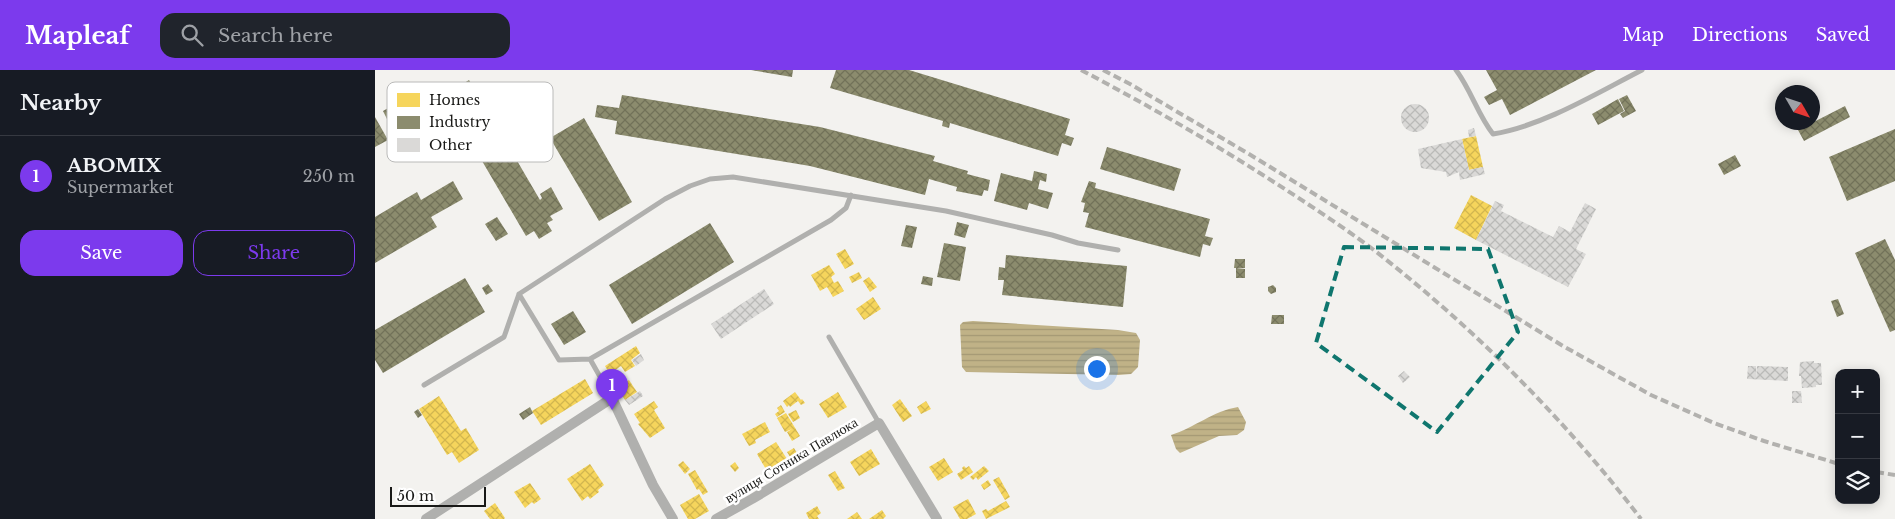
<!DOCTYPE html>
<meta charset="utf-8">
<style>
body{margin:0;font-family:"Libre Baskerville",serif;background:#20242c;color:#f1f3f6}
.controls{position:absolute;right:15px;bottom:15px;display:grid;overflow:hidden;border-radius:10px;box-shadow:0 2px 12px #0003}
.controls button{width:45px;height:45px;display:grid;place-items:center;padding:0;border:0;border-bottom:1px solid #363941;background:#171b24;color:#f1f3f6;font:25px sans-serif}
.compass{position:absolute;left:1400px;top:15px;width:45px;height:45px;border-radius:50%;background:#171b24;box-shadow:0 2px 12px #0003;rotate:129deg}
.scale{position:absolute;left:15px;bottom:12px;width:96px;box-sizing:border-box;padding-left:5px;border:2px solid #191917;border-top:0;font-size:14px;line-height:18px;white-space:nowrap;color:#191917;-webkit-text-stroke:4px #fff;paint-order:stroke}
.you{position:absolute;left:721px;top:298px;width:18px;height:18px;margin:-12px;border:4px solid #fff;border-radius:50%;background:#1a73e8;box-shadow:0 0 0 8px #1a73e833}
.badge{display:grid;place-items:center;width:32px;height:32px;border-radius:50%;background:#7c3aed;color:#fff;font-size:16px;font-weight:700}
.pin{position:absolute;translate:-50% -41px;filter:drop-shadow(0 1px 2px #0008)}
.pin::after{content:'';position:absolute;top:26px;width:18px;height:15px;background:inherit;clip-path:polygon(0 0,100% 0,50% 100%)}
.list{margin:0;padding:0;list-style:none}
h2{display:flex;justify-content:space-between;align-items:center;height:65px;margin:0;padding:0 20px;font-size:21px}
h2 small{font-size:16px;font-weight:400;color:#9ea1a6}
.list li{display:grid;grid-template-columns:32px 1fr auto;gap:15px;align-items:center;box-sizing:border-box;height:80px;padding:0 20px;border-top:1px solid #363941}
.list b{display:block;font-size:19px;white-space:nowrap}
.list p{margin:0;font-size:16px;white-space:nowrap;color:#9ea1a6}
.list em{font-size:16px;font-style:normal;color:#9ea1a6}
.actions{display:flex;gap:10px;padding:15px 20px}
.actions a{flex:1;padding:11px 0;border:1px solid #7c3aed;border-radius:15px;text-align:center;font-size:18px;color:#7c3aed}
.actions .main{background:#7c3aed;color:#fff}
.icon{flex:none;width:28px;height:28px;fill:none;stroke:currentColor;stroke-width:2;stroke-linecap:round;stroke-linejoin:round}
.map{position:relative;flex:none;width:1520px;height:449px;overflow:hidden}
header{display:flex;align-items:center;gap:30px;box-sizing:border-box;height:70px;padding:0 25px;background:#7c3aed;color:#fff}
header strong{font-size:24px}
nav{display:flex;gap:28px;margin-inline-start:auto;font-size:18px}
.search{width:350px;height:45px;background:#20242c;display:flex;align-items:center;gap:12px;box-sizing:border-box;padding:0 18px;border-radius:15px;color:#9ea1a6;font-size:19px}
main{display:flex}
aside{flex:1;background:#171b24}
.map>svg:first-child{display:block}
</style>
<header>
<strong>Mapleaf</strong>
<div class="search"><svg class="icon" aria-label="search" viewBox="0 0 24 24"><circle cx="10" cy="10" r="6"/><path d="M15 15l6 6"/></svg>Search here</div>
<nav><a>Map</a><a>Directions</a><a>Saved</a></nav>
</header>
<main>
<aside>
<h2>Nearby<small></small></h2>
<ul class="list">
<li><span class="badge">1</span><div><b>ABOMIX</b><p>Supermarket</p></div><em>250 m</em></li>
</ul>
<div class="actions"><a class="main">Save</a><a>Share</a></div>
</aside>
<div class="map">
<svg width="1520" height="449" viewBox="0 0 1520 449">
<defs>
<pattern id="water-rules" width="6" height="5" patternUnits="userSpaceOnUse" patternTransform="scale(1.25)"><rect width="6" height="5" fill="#c0b287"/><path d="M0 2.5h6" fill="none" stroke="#a49874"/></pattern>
<pattern id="homes-cross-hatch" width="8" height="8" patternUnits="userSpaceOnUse" patternTransform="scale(1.25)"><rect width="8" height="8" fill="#f6d55c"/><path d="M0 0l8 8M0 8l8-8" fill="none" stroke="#d2b64f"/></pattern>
<pattern id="industry-cross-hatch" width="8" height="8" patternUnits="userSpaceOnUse" patternTransform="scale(1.25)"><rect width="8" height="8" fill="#8c8c6e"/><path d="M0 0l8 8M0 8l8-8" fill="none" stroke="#727259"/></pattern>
<pattern id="building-cross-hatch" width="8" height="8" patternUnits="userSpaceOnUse" patternTransform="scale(1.25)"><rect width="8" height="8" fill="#dad9d7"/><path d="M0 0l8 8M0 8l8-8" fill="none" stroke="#babab8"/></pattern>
</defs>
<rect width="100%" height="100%" fill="#f3f2ef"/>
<!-- water -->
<path fill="url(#water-rules)" d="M598 251 743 260 761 263 765 270 763 297 756 304 743 305 591 302 587 297 585 255 588 252Z
M863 337 871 352 869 360 862 365 844 366 805 383 801 379 796 365C819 358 838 341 863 337Z"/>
<!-- homes -->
<path fill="url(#homes-cross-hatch)" d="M1101 66 1108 97 1094 100 1087 69Z
M1096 125 1117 136 1101 170 1079 158Z
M470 179 479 194 470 199 461 184Z
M454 195 460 204 456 207 459 213 463 211 469 221 458 227 452 217 445 221 436 205Z
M484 202 487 208 477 213 474 207Z
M494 207 502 217 495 222 488 211Z
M498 227 506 239 489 250 481 239Z
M261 276 265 283 256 290 260 296 250 302 246 296 235 304 230 296Z
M247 306 251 312 254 310 262 322 250 330 239 312Z
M210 309 218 323 166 355 157 341Z
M420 322 426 330 427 329 430 333 426 335 423 331 415 337 414 335 412 337 408 331Z
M463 322 472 337 453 348 444 334Z
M64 326 86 361 91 358 104 380 84 393 77 382 72 385 44 339Z
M525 329 537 346 528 352 517 335Z
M279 331 283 337 279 340 290 358 275 368 263 354 265 353 259 344Z
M551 331 556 339 546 344 542 337Z
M406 335 410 342 402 347 400 344 404 341 402 338Z
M421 340 425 348 418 352 413 344Z
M411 343 425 366 417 371 412 362 417 359 410 362 402 348Z
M390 352 395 362 380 370 381 373 374 376 367 364Z
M401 372 412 389 392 401 382 384Z
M419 378 426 390 420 395 412 382Z
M496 379 505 394 484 406 475 392Z
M569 388 578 402 563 411 554 397Z
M308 391 315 399 310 404 303 395Z
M360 392 364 398 360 402 355 396Z
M215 394 229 415 223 420 224 422 215 429 213 426 207 431 192 409Z
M589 396 591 398 594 396 598 402 586 410 582 404 588 400 587 398Z
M609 396 614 401 603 410 601 407 598 410 595 407Z
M320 400 333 422 328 425 324 419 322 420 313 404Z
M460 401 470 418 463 421 453 405Z
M624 407 635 427 630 430 618 410Z
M613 410 616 415 609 420 606 415Z
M155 413 166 429 159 434 157 432 150 438 139 422Z
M324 424 334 441 320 449H313L305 435Z
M593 429 601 444 592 449H585L578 437Z
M631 431 635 437 611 449 607 441 611 439 613 441Z
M120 433 130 448 129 449H115L109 441Z
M442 436 446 443 442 446 444 449H434L431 443Z
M507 440 511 446 508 449H494Z
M482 442 487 449H472Z"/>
<!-- industry -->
<path fill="url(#industry-cross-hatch)" d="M376 0H418L417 7Z
M461 0H534L695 49 690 65 699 68 696 76 687 73 683 86 575 53 574 58 567 56 568 51 455 18Z
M1111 0H1221L1135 45 1127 29 1114 35 1109 27 1122 20Z
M94 10 111 39 108 41 119 59 109 65 98 47 109 66 123 58 165 130 167 128 165 124 176 117 188 139 175 146 178 150 172 153 177 161 164 169 159 161 151 166 69 26Z
M247 25 445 57 560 86 558 91 593 101 592 104 615 110 613 121 609 120 607 126 581 121 582 117 554 109 550 125 435 96 240 64 242 51 220 47 222 35 244 38Z
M1252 25 1261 41 1248 48 1245 44 1250 41 1244 29Z
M1243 29 1249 41 1223 55 1217 44Z
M1470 36 1475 47 1429 71 1423 60Z
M15 37 19 45 12 49 8 41Z
M0 47 13 70 0 77Z
M209 48 257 132 224 151 175 68Z
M1520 59V111L1472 131 1454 87Z
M732 77 806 99 799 121 725 99Z
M1360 85 1366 96 1349 105 1343 94Z
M659 101 672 104 671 112 665 110 663 119 678 123 673 139 654 133 652 140 619 131 626 103 657 111Z
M78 111 88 129 56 147 62 157 0 193V147L42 122 46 130Z
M714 111 721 113 720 118 835 149 830 166 838 168 835 176 828 174 825 187 710 157 714 143 708 142 710 133 706 132Z
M122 147 133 164 121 171 110 154Z
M582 152 594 155 590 168 579 165Z
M335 153 359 192 257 254 234 215Z
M531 155 542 157 537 178 526 176Z
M1510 169 1520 190V260L1515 262 1480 183Z
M569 173 591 177 585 211 562 207Z
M631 185 752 196 748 237 627 225 629 210H623L624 197 630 198Z
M860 189H870V198H859Z
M861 198 870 199V208H861Z
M548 206 558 208 557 216 546 214Z
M90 208 110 242 8 303 0 290V260Z
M113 214 118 221 111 225 107 218Z
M898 215 901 218V222L896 224 893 221V217Z
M1463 229 1469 244 1462 247 1456 231Z
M198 241 211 262 189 275 176 254Z
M897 245H909V254H896Z
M155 337 158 343 148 350 144 344Z
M43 339 47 345 43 348 39 342Z"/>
<!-- building -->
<path fill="url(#building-cross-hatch)" d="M1026 48a14 14 0 1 1 28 0a14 14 0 1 1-28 0Z
M1099 58 1101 66 1094 67 1093 60Z
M1087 69 1094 100 1108 97 1110 104 1085 110 1084 102 1072 107 1071 102 1046 98 1043 79Z
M1120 131 1129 135 1126 141 1178 167 1184 156 1195 162 1210 133 1221 139 1201 179 1211 184 1193 217 1101 170Z
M389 219 399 234 346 269 336 254Z
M266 284 269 290 261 296 257 290Z
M1439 291V293H1446L1447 315H1441V317L1427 318 1426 306H1424L1425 292Z
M1373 296H1381L1382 308V296L1413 297V311L1372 309Z
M1029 301 1035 307 1028 313 1023 306Z
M265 321 268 326 254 335 250 330Z
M1417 321H1426L1427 333H1417Z"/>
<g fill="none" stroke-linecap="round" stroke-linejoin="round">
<!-- lane -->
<path stroke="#b0b0ae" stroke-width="5" d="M1081 0C1096 20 1103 45 1118 64 1168 56 1222 23 1267 0
M144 224 184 290 215 289 237 328
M454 267 504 353
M215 289 456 150 471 138 476 125
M49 315 129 267 144 224 290 129 315 116 335 109 358 107 571 141 677 165 703 173 743 180"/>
<!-- street -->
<path stroke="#b0b0ae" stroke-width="10" d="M51 449 237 328 278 415 298 449
M341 449 377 429 504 353 562 449"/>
<!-- rail -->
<path stroke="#b2b1ae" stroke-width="4" stroke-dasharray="8 4" stroke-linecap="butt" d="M706 0C773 35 838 73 902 114 933 134 965 155 995 177 1096 255 1189 348 1266 449
M728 0 755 14 874 84 1188 276 1276 325 1339 353 1389 371 1464 394
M1501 402 1520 405"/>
</g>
<!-- marked area -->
<path fill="none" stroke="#0f766e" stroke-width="4" stroke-dasharray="10 6" stroke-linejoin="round" d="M969 177 1113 179 1143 262 1062 362 941 273Z"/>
<g text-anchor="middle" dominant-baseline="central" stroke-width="5" stroke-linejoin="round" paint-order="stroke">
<!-- street labels -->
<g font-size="14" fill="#191917" stroke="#fff">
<text transform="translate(416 390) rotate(-31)">вулиця Сотника Павлюка</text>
</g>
</g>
<!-- legend -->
<rect x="12" y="12" width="166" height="80" rx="8" fill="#fff" stroke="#babab9" stroke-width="1"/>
<rect x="22" y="23" width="23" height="14" fill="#f6d55c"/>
<rect x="22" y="46" width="23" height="13" fill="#8c8c6e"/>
<rect x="22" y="68" width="23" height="14" fill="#dad9d7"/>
<g font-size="14" fill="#191917">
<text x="54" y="35">Homes</text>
<text x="54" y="57">Industry</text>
<text x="54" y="80">Other</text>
</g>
</svg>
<div class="controls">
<button>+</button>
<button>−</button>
<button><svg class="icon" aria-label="layers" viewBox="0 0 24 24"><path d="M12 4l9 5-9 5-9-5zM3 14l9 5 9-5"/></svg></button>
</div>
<svg class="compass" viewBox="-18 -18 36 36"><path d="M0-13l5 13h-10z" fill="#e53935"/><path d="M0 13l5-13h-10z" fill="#9ea1a6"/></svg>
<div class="scale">50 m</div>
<div class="you"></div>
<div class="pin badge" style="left:237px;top:340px">1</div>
</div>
</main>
